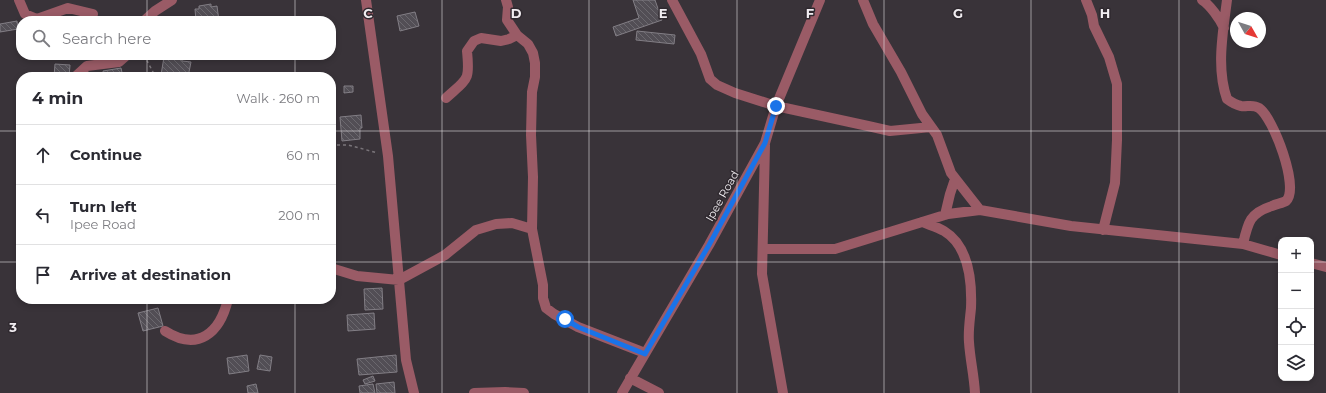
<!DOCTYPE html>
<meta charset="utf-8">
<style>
body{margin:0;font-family:Montserrat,sans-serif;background:#f2f2f3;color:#2b2b33}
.controls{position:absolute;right:12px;bottom:12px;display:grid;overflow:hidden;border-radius:8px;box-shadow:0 2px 6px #0003}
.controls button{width:36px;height:36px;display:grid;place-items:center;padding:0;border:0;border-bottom:1px solid #e1e1e2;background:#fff;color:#2b2b33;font:20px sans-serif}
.compass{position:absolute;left:1230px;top:12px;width:36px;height:36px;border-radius:50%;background:#fff;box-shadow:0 2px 6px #0003;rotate:129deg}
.stop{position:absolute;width:12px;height:12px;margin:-9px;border:3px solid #1a73e8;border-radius:50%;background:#fff}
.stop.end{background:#1a73e8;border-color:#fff;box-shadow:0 1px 4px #0008}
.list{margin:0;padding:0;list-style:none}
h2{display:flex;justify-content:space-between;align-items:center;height:52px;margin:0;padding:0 16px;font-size:17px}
h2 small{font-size:13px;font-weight:400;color:#7c7c81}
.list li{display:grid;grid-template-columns:26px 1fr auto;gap:12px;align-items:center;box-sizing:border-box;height:60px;padding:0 16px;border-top:1px solid #e1e1e2}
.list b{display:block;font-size:15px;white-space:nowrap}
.list p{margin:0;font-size:13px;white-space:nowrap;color:#7c7c81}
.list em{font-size:13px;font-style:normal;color:#7c7c81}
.icon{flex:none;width:22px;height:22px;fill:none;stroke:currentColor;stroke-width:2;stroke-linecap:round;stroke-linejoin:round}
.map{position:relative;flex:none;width:1326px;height:393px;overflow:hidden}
.search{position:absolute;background:#fff;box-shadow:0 2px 6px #0003;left:16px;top:16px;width:320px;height:44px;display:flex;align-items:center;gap:10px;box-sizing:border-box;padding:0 14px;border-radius:16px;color:#7c7c81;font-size:15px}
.panel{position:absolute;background:#fff;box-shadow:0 2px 6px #0003;left:16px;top:72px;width:320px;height:232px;border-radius:16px}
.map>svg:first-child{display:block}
</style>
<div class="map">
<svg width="1326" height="393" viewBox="0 0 1326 393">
<defs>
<pattern id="building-back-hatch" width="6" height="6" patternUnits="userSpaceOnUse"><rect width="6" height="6" fill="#524e55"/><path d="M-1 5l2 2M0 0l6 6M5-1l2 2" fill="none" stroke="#6b686e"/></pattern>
</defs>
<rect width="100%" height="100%" fill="#393339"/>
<!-- building -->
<path fill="url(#building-back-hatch)" stroke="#827e85" d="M633 0H655L662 20 616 36 613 27 639 18Z
M211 4V7L217 6 219 21H196L195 9H199V6Z
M415 12 419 26 400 31 397 16Z
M17 21 18 29 0 32V24Z
M637 31 675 35 674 44 636 40Z
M164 57 174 59V57L182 58V61L191 62 188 77H169L161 75Z
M55 64 70 65 69 77H54Z
M121 68 123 77H104L103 71Z
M344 86H353V92L344 93Z
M361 115 362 128H360V139L342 141 340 117Z
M382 288 383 309 365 310 364 289Z
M158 308 163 326 143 331 138 313Z
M374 313 375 329 348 331 347 315Z
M247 355 249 371 229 374 227 358Z
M260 355 272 357 270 371 257 369Z
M396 355 397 372 359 375 357 359Z
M373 376 375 381 365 384 363 380Z
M394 382 395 393H377L376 384Z
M256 384 258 393H248L247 386Z
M373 384 375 393H360L359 386Z"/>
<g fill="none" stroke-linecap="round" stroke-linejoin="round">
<!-- path -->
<path stroke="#7a757a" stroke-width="1.5" stroke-dasharray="3 3" stroke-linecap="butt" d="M144 55 154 74 158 77
M331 145H348L378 153"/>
<!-- minor -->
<path stroke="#9a5b66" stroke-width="10" d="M19 0 25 14 37 19 68 8 93 14
M366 0 388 156 406 360 414 393
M506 0 508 7 507 20 517 35 528 44 533 53 535 63V77L532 92 531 135 533 177 532 229 543 285V298L546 308 554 314 578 327 645 353
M672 0 701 54 710 79 717 85 735 93 776 106 868 126 890 131 931 127
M863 0 873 24 901 72 922 114 937 135 951 173 980 210
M1086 0 1092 15 1094 26 1109 57 1117 84V140L1115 183 1103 230
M1202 0C1210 5 1220 19 1224 28
M1227 0C1223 32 1216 68 1227 99 1231 102 1236 105 1241 106 1247 107 1253 104 1259 108 1273 117 1300 188 1286 201 1283 203 1276 204 1272 206 1250 213 1248 222 1243 244
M144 21 155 11 172 0
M75 77 87 66 119 62 127 55
M446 98C468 78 470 81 467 51L474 41 481 38 501 41 509 39 517 35
M765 145 762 274 783 393
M945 215 950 194 955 179
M922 222C929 225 937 227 944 231 969 246 972 282 971 308 970 319 968 331 969 342 970 359 974 375 975 393
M764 249H835L948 214 980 210 1071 226 1243 244 1281 255
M1311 263 1326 267
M331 268 357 276 399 280 445 255 476 230 496 224 512 223 532 229
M165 331C198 352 220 333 228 299
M630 378 659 393
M474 393 505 392 524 393
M622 393 709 245 765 143 776 106 820 0"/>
</g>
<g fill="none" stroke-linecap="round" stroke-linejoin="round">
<!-- route -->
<path stroke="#1a73e8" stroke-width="5" d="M565 319 578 327 645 354 709 245 765 143 776 106"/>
</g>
<!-- grid -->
<path fill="none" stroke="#f1edf1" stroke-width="1" stroke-opacity="0.55" d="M147 0V21M295 0V21M442 0V393M589 0V393M737 0V393M884 0V393M1031 0V393M1179 0V393M147 55V77M295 55V77M0 131H21M331 131H1326M0 262H21M331 262H1281M1311 262H1326M147 299V393M295 299V393"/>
<g text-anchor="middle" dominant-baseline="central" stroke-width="3" stroke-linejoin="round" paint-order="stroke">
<!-- street labels -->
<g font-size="11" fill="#f1edf1" stroke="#2f292f">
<text transform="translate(722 196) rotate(-61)">Ipee Road</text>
</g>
</g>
<g font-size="13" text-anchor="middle" font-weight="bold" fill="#f1edf1" stroke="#2f292f" stroke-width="3" stroke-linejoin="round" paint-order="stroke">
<text x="368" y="18">C</text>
<text x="516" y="18">D</text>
<text x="663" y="18">E</text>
<text x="810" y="18">F</text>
<text x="958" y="18">G</text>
<text x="1105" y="18">H</text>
<text x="13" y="332">3</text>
</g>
</svg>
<div class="controls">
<button>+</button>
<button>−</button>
<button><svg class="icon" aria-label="locate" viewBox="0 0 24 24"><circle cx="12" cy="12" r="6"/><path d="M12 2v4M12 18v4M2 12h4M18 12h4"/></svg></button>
<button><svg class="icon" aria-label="layers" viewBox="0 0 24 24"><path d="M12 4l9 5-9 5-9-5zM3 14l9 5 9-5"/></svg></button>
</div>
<svg class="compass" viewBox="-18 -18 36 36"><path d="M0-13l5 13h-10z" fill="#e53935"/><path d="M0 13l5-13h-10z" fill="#7c7c81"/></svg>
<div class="stop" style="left:565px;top:319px"></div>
<div class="stop end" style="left:776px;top:106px"></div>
<div class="search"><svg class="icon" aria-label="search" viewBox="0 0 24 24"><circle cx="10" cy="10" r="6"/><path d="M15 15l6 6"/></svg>Search here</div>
<section class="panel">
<h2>4 min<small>Walk · 260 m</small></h2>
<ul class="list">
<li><svg class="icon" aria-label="ahead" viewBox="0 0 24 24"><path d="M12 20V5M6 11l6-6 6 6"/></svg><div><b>Continue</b></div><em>60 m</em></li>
<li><svg class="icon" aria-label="left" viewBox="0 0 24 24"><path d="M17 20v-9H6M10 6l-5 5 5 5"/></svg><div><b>Turn left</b><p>Ipee Road</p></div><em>200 m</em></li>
<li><svg class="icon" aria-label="arrive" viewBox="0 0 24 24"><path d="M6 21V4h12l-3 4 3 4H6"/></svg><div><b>Arrive at destination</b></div></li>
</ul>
</section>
</div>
